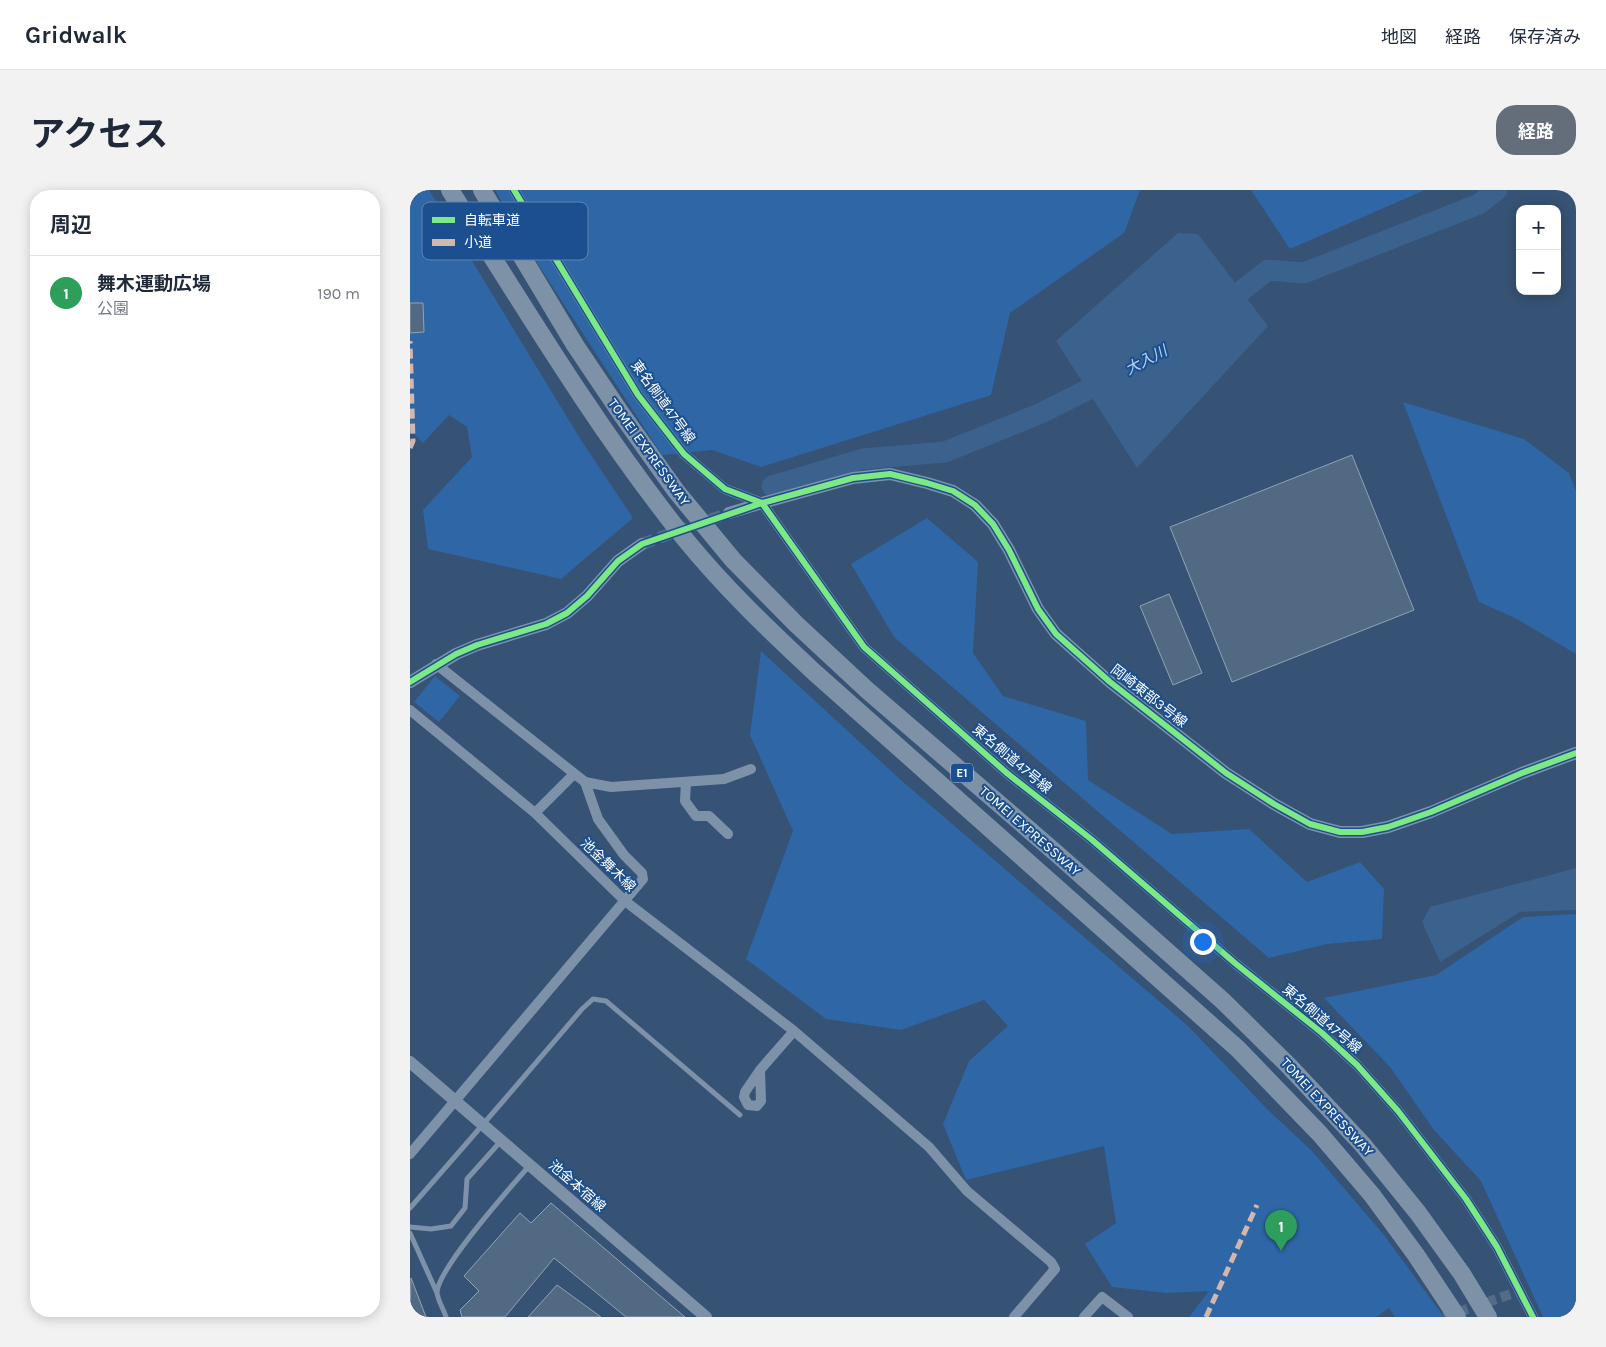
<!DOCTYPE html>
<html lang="ja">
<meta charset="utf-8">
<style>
body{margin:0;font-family:Karla,"Noto Sans JP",sans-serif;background:#f2f2f3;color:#1f2937}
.controls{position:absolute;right:15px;top:15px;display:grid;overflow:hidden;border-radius:10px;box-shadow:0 2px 12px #0003}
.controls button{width:45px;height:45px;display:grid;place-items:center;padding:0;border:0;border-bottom:1px solid #e0e1e3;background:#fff;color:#1f2937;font:25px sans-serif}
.you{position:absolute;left:792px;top:751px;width:18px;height:18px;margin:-12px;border:4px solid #fff;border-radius:50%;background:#1a73e8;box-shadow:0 0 0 8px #1a73e833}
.badge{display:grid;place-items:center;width:32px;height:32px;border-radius:50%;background:#646e7b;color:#fff;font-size:16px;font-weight:700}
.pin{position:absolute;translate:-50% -41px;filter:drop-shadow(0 1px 2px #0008)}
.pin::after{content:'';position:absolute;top:26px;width:18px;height:15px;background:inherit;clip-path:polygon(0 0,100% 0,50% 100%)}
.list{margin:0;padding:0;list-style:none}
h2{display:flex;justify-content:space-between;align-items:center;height:65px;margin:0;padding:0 20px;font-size:21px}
h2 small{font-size:16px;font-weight:400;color:#747a83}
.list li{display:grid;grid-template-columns:32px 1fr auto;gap:15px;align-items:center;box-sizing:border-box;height:75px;padding:0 20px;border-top:1px solid #e0e1e3}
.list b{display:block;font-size:19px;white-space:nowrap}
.list p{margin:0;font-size:16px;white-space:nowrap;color:#747a83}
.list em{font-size:16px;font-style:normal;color:#747a83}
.map{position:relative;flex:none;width:1166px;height:1127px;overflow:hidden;border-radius:20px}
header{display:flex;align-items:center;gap:30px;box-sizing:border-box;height:70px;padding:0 25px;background:#fff;border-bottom:1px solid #e0e1e3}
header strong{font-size:24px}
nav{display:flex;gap:28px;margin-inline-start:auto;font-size:18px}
.intro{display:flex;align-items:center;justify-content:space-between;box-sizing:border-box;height:120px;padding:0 30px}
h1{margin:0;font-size:35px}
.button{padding:12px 22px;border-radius:20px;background:#646e7b;color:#fff;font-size:18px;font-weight:700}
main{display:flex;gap:30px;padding:0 30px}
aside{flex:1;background:#fff;border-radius:20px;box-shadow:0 2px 12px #0003}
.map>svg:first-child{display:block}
</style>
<header>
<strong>Gridwalk</strong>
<nav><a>地図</a><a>経路</a><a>保存済み</a></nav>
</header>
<div class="intro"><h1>アクセス</h1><a class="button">経路</a></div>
<main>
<aside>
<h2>周辺<small></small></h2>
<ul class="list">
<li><span class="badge" style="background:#2e9e5b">1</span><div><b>舞木運動広場</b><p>公園</p></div><em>190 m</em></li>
</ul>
</aside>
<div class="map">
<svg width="1166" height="1127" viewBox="0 0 1166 1127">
<rect width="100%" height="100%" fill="#365274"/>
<!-- green -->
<path fill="#2f66a5" d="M0 0H19L171 250 223 328 151 389 18 359 13 320 62 267 57 237 39 225 13 253 0 240Z
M85 0H730L714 43 600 123 581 205 351 277 302 260 252 265 129 76Z
M841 0H1015L880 59Z
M993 212 1114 249 1159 283 1166 301V464L1105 428 1069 412Z
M517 328 568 372 563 463 593 506 676 531 678 590 762 644 839 639 897 692 950 672 974 699 972 749 917 754 859 768 484 447 441 374Z
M351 461 492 591 778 836 858 920 902 961 974 1045 1034 1127H985L979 1118 966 1127H779L799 1101 757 1103 702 1097 675 1054 706 1033 694 956 556 990 533 934 559 871 598 836 574 810 491 840 416 829 336 769 383 641 340 545Z
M25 486 50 506 29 532 4 512Z
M1166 724V1127H1133L1071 991 1024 940 980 877 914 808 1026 785 1113 727Z"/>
<!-- water -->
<path fill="#3b618d" d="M768 43 788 44 858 136 727 278 646 151Z
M1166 678V720L1110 722 1030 772 1012 732 1020 717Z"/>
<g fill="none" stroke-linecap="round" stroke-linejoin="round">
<!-- river -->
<path stroke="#3b618d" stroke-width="21" d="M808 119 858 80 894 83 1069 14 1087 0
M362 296 453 269 535 262 629 224 703 187"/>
</g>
<!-- building -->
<path fill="#526984" stroke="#92a2b6" d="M0 113H13L14 142 0 143Z
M942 265 1004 420 822 492 760 337Z
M759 404 792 483 763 495 730 416Z
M141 1013 275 1127H216L144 1068 95 1127H52L50 1120 69 1101 54 1086 110 1023 121 1033Z
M1 1088 16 1127H0Z
M147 1095 191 1127H118Z"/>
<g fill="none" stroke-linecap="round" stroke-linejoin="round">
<!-- minor-tunnel -->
<path stroke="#546c89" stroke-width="10" stroke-dasharray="10 5" stroke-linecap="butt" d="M1034 1127 1110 1101"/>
<!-- tertiary-tunnel -->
<path stroke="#546c89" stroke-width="12" stroke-dasharray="12 6" stroke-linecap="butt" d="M232 354 319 323"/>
<!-- service -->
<path stroke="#7d92a8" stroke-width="5" d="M94 910 172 819 183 809 196 811 330 925
M0 1018 56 954
M0 1037 21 1039 41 1036 55 1018 57 989 91 951
M0 1043 27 1103
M36 1127C34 1120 27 1109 27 1102 29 1077 100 998 119 976"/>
<!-- minor -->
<path stroke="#7d92a8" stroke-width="10" d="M104 0 228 205 274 264 315 299 352 313 454 457 598 584 681 649 826 774 912 843 947 875 988 921 1056 1009 1087 1057 1123 1127
M26 474 175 592 201 597 314 589 341 579
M0 520 125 623 215 711 384 841 519 957 557 1001 641 1072 645 1079 604 1127
M276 592 275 611 286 626H299L318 644
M125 623 164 584
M350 880 351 911 347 916 338 915 334 907 335 902Z
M350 880 384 841
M0 964 233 689 232 683 214 665 188 629 175 592
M674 1127 692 1107 718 1127"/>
<!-- tertiary -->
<path stroke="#7d92a8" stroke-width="12" d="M319 323 352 313 443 288 480 284 517 293 543 301 565 315 583 334 599 360 628 419 646 444 700 492 816 583 864 614 900 634 930 642H952L978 637 1021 622 1112 583 1166 563
M0 492 46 464 67 455 136 434 157 423 177 406 208 371 232 354
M0 872 296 1127"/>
<!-- motorway -->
<path stroke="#7e92a7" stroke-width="18" d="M40 0C115 118 187 239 275 349 314 397 359 440 404 482L828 859 910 944 962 1005 1006 1065 1047 1127
M72 0 165 155 212 225 266 301 323 370 386 434 457 500 646 663 813 811 879 876 953 955 1008 1023 1052 1084 1078 1127"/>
<!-- service-bridge -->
<path stroke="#7d92a8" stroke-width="5" d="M56 954 94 910"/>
<!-- quiet -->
<path stroke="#d1b7ad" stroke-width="5" stroke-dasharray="10 5" stroke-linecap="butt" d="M0 258 3 251 0 151
M796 1127 847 1015"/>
<defs>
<path id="cycleway" d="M104 0 228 205 274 264 315 299 352 313 454 457 598 584 681 649 826 774 912 843 947 875 988 921 1056 1009 1087 1057 1123 1127
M0 492 46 464 67 455 136 434 157 423 177 406 208 371 232 354 352 313 443 288 480 284 517 293 543 301 565 315 583 334 599 360 628 419 646 444 700 492 816 583 864 614 900 634 930 642H952L978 637 1021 622 1112 583 1166 563"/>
</defs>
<!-- cycleway casing -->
<use href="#cycleway" stroke="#1b4f8f" stroke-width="9"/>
<!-- cycleway -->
<use href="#cycleway" stroke="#7ce984" stroke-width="6"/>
</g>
<g text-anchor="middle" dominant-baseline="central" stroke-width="4" stroke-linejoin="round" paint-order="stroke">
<!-- shield labels -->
<rect fill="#1b4f8f" stroke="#bbcadd" stroke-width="1" x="541" y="573.5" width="22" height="19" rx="4"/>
<g font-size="12" font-weight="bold" fill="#fff">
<text x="552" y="583">E1</text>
</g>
<!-- street labels -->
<g font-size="14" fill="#fff" stroke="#1b4f8f">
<text transform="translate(253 212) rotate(54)">東名側道47号線</text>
<text transform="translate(239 262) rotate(54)">TOMEI EXPRESSWAY</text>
<text transform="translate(739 506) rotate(38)">岡崎東部3号線</text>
<text transform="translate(602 569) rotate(40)">東名側道47号線</text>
<text transform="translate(620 641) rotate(41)">TOMEI EXPRESSWAY</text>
<text transform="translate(198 675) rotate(44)">池金舞木線</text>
<text transform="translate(912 829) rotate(40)">東名側道47号線</text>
<text transform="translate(917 917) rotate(47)">TOMEI EXPRESSWAY</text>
<text transform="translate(167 996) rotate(41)">池金本宿線</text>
</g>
<!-- water labels -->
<g font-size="15" font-style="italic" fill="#b5d3f5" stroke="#1b4f8f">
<text transform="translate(736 170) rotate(-28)">大入川</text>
</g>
</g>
<!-- legend -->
<rect x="12" y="12" width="166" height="58" rx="8" fill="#1b4f8f" stroke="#5f84b1" stroke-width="1"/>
<rect x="22" y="27" width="23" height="6" fill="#7ce984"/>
<rect x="22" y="49" width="23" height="7" fill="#d1b7ad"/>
<g font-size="14" fill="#fff">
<text x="54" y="35">自転車道</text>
<text x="54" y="57">小道</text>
</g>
</svg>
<div class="controls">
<button>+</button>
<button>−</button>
</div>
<div class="you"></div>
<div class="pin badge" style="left:871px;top:1061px;background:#2e9e5b">1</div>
</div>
</main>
